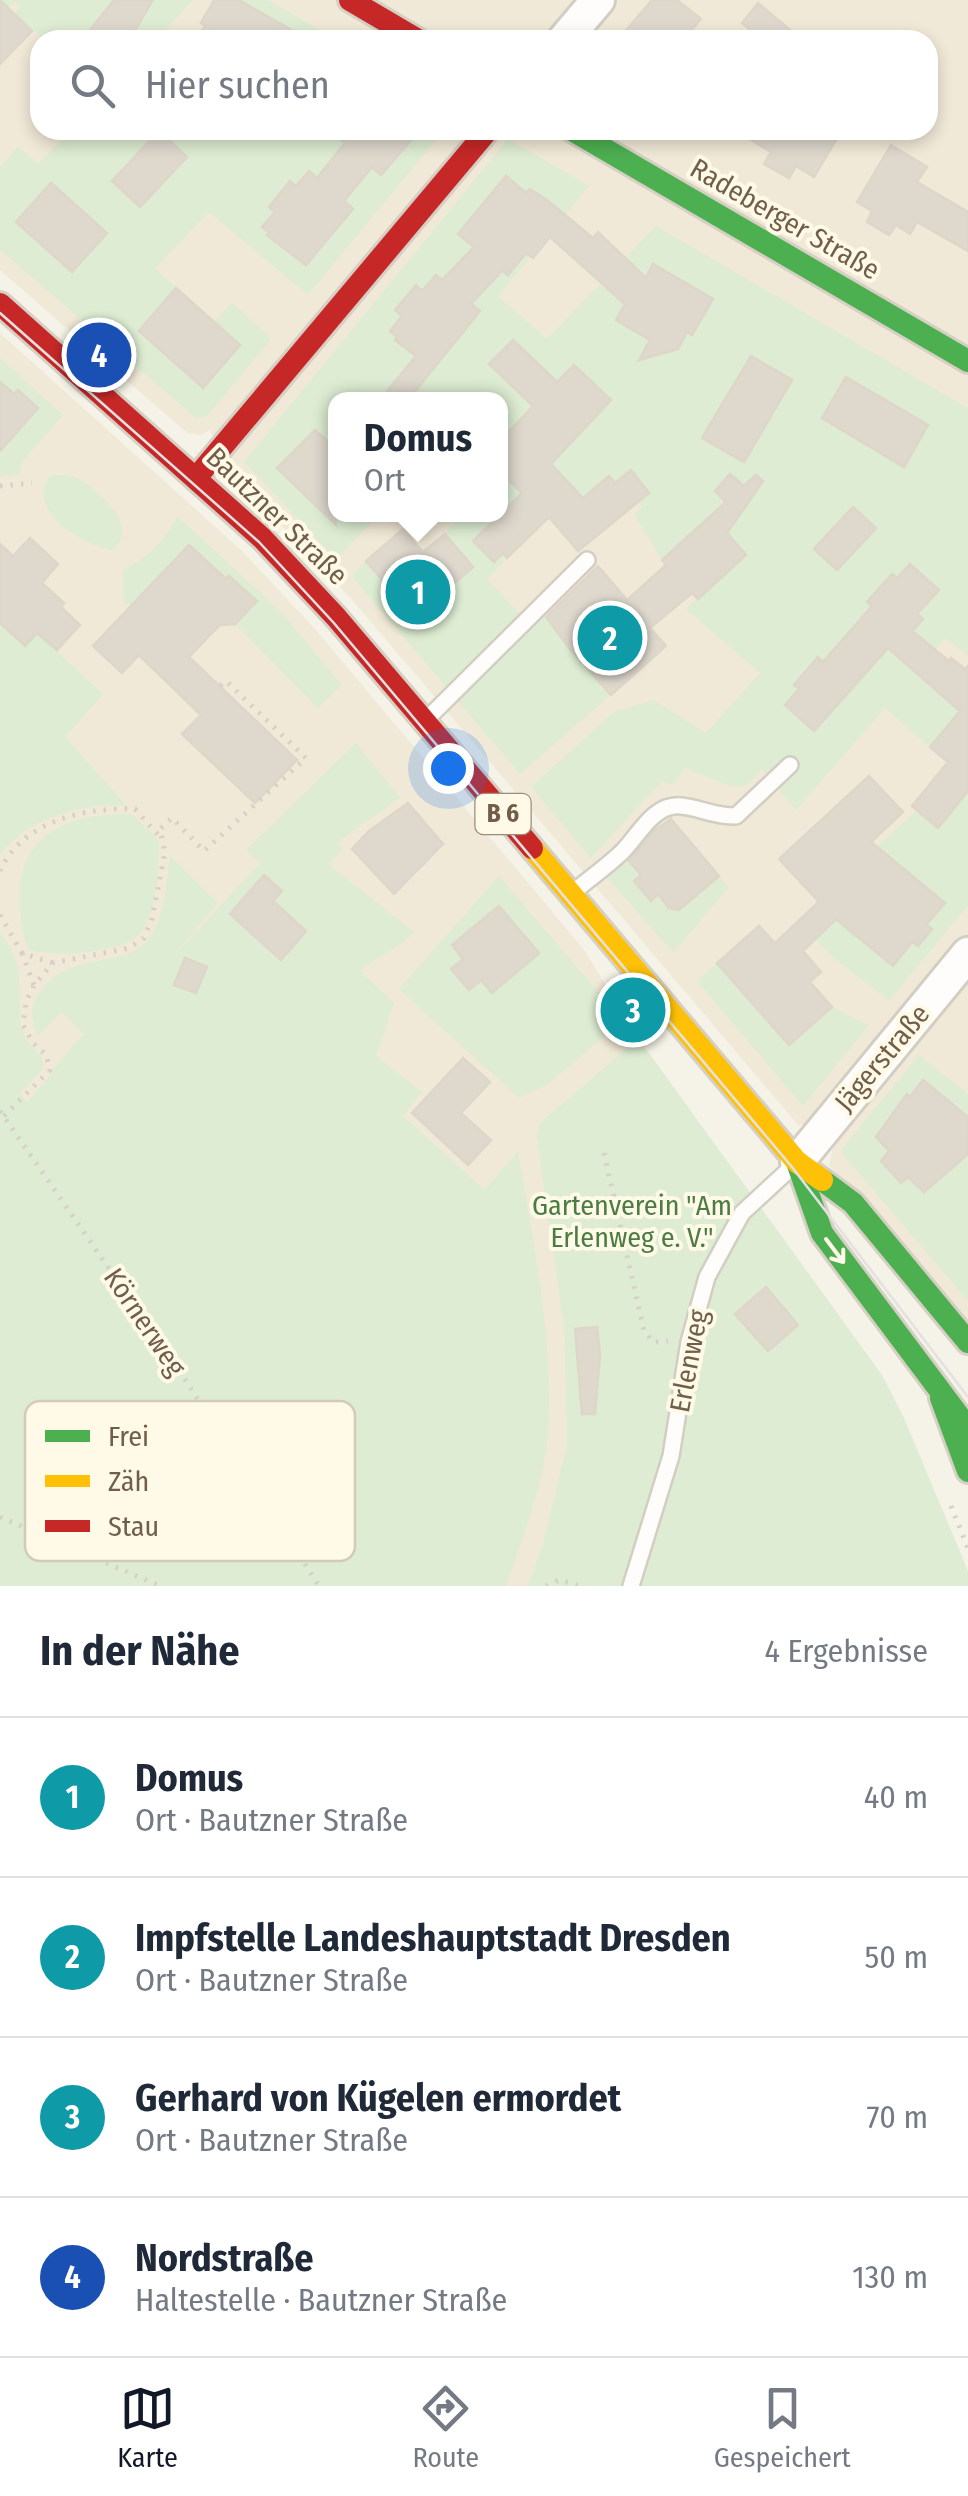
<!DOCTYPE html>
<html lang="de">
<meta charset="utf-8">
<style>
body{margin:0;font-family:"Fira Sans Condensed",sans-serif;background:#f6f6f7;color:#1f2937}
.you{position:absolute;left:448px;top:768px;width:35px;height:35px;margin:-25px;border:8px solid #fff;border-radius:50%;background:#1a73e8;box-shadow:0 0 0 15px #1a73e833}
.badge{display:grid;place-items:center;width:65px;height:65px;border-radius:50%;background:#111827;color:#fff;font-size:32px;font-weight:700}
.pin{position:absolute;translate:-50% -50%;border:5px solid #fff;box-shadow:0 2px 10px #0006}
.popup{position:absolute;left:328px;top:392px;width:180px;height:130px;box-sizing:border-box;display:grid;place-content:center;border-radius:20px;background:#fff;filter:drop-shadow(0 2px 8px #0005);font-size:32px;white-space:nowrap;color:#747a83}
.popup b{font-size:38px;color:#1f2937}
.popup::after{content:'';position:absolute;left:50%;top:100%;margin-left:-20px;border:20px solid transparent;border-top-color:#fff}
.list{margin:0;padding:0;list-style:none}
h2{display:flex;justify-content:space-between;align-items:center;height:130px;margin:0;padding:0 40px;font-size:42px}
h2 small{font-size:32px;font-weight:400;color:#747a83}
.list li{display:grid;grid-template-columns:65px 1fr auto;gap:30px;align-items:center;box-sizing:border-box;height:160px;padding:0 40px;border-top:2px solid #e0e1e3}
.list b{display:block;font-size:38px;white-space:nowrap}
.list p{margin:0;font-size:32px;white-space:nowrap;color:#747a83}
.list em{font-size:32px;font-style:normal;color:#747a83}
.icon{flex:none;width:55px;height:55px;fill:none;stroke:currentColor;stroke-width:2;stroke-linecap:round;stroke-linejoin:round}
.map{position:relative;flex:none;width:968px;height:1586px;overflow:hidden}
.search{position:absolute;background:#fff;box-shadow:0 5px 15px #0003;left:30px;right:30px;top:30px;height:110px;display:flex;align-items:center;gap:25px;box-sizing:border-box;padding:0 35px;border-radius:30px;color:#747a83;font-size:38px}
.sheet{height:770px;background:#fff}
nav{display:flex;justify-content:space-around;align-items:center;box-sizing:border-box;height:140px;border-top:2px solid #e0e1e3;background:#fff;font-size:28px;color:#747a83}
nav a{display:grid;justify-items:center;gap:5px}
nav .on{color:#111827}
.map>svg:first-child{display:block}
</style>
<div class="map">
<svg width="968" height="1586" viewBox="0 0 968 1586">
<rect width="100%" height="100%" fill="#f5f2e7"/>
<!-- residential -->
<path fill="#f1e9d7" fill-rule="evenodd" d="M0 0H968V1327L829 1165 834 1143 816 1119 799 1126 354 602 234 476 210 430 201 435 187 433 0 270ZM40 40H928V130H40ZM336 400H500V514H336Z
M0 333 242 551 316 630 585 951 638 1038 540 1123 564 1328 567 1443 544 1539 528 1586H365L0 1064Z"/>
<!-- green -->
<path fill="#ddecd2" d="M0 0H193L156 40H45L14 13 20 7 15 2 8 7Z
M239 0H268L337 40H282L289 28Z
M71 130H185L196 140 205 130H444L308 295 209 212 155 268 176 288 204 387 240 346 214 322 232 302 271 339 207 416 196 418 0 250V167L18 147 38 164Z
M508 139 589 186 498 296 547 339 656 226 968 408V656L945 638 916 672 968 708 930 747 885 708 796 810 762 770 746 786H731L684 768 674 785 661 782 591 858 531 787 614 712 653 700 706 733 760 673 686 609 746 554 711 516 662 560 634 514 642 507 638 501 649 492 631 471 615 483 608 477 565 512 559 529 548 518 474 541 493 562 503 553 507 558 487 579 521 615 447 688 352 577 366 561 415 617 472 567 445 534 460 515 500 514V400H336V514L379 515 336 559 244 462Z
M0 358 63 415 21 463 20 474 0 477V451L38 408 18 390 14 394 5 386 0 391Z
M54 475C58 475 67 475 71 476 94 483 144 530 111 550 83 545 28 513 48 477Z
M177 516 280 611 342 685 318 708 235 624 256 601 230 576 160 648 134 606 124 603 122 571C146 559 166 540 177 516Z
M543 614 611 695 520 774 457 700Z
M0 620 25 646 37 633 103 694 65 737 126 805C77 805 33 816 0 854Z
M356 743 400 798 338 842 343 849 328 864 414 932C398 950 377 955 360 971L394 1003 376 1056 422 1092 403 1116 485 1190 518 1151C533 1241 554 1340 548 1432 544 1484 523 1537 506 1586H0V933C6 942 13 950 16 961 27 999 6 1028 42 1056L43 1069 20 1093 27 1102C49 1079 63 1054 84 1034L62 1012 38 1036C31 1020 29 1007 40 992 71 948 126 971 149 938 166 916 166 881 170 855L218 903 170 960 260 863 246 850Z
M968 785V905L889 1001 828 953 798 919 917 810 938 827Z
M132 814 159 841C158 869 159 918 135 938 125 946 110 947 98 950 74 955 51 954 28 950 0 854 43 812 132 814Z
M628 859 669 907 719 876 729 887 673 953 606 876Z
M499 876 623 1021 548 1084 519 1098 399 989Z
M717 963 789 1044 832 1007 869 1025 803 1106 697 981Z
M638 1038 882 1375 904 1418 968 1571V1586H528L544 1539 567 1443 564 1328 537 1137 540 1123Z
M919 1055 968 1094V1301L840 1151Z"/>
<!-- building -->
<path fill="#ded8cd" stroke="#ded6c9" stroke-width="2.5" d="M0 0 32 31 0 64Z
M114 0H153L129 40H82Z
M214 0H239L309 40H196L205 26 201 23Z
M652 0H677L701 19 683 40H618Z
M758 3 802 40H762L742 23Z
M329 130H420L381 175 372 167 344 201 353 209 306 265 267 235 270 233 262 227 275 212 269 207 290 181 296 186 309 171 317 178 345 143Z
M735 130H842L814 177 796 166 789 178 764 164 771 152Z
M159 131 187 157 140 207 112 181Z
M891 145 927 167 917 182 968 212V251L917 222 910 234 896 225 889 235 867 222 872 211 857 202Z
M506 176 526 193 530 189 547 200 593 238 598 232 646 278 653 264 713 299 692 335 687 332 678 349 639 360 650 340 616 320 625 304 550 237 533 258 526 253 508 275 502 271 471 304 480 311 408 400H380L416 356 395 340 397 337 390 331 402 316 395 310 416 285 422 291 436 275 442 280 474 247 458 234Z
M51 183 107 233 72 272 16 222Z
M176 288 240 345 203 388 139 331Z
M513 340 557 382 574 365 611 400 551 464 583 498 609 476 615 483 631 470 649 493 578 551 549 517 507 558 503 553 494 562 473 541 522 493 500 472V441L533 406 489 364Z
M751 356 792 380 744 462 702 438Z
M846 377 928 425 904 467 822 418Z
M0 382 14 394 18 390 38 408 0 451Z
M315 430 336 449V525L277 468Z
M730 474 744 486 756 475 763 481 727 533 746 555 698 599 692 593 650 628 666 646 611 695 570 649 546 617 598 566 627 600 666 565 662 560 726 502 715 491Z
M853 507 876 528 837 570 814 549Z
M403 529 423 552 445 534 473 567 415 617 366 561Z
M30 538 58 564 42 583 64 603 61 607 80 625 57 650 37 633 25 646 0 623V544L13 556Z
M189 545 226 579 229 576 257 601 235 624 220 625 189 657 297 760 255 803 182 734 201 715 139 655 122 673 93 646Z
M910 564 939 590 917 614 923 619 912 631 949 661 951 658 965 669 968 666V791L938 828 912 806 948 762 930 747 960 711 888 648 814 731 785 705 799 689 794 685 818 657 823 662 872 606 867 602 892 574 897 578Z
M869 776 903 812 871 842 945 903 926 925 932 929 918 946 912 942 893 966 836 919 803 951 821 972 810 982 832 1007 789 1045 717 963 759 926 775 943 819 902 779 859Z
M408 803 443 844 394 894 352 849 369 831Z
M671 819 719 876 679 910 669 908 658 894 651 901 634 881 641 875 629 861 655 830Z
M264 875 282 891 273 901 306 931 281 960 230 914Z
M499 906 539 953 492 993 481 980 469 990 451 969 463 959 452 945Z
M185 958 207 967 196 993 174 985Z
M463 1058 490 1082 461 1113 491 1140 468 1165 412 1113Z
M923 1080 968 1117 967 1155 924 1192 908 1177 901 1183 881 1161 889 1151 876 1137 907 1094 910 1097Z
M766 1287 798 1325 768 1351 735 1314Z
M597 1327 600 1355 595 1414H582L575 1329Z"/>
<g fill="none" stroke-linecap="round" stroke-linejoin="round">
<defs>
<path id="lane" d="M430 716 587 560
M577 889C592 877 607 866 621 853 638 837 653 803 681 806 702 808 711 816 736 816L790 765
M631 1586 671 1456 689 1342 707 1277 742 1213 793 1166"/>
<path id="street" d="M564 40 598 0
M797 1162 968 954"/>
<path id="fast" d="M572 130 968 361
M797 1162 822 1233 968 1428
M822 1180 853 1203 968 1342
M941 1398 968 1471"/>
<path id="slow" d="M532 848 797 1162 822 1180"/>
<path id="jam" d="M350 0 418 40
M0 304 262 538 336 617 532 848
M196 478 488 130"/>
</defs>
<!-- lane casing -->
<use href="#lane" stroke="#d3cec2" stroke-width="20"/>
<!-- street casing -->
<use href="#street" stroke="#d3cec2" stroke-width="38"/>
<!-- fast casing -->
<use href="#fast" stroke="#d6cfc3" stroke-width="28"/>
<!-- slow casing -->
<use href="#slow" stroke="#d6cfc3" stroke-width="28"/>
<!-- jam casing -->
<use href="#jam" stroke="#d6cfc3" stroke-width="28"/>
<!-- path -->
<path stroke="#d7d0c9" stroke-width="5" stroke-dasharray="2.5 8" stroke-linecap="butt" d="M0 486 32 483
M0 871C22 821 85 807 135 809L161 838
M0 915 22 953 53 963
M22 953 34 985
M0 1111 175 1364 319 1586
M4 1116 50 1070 46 1055 33 1043 23 1025 26 1002 34 985 53 963 129 948 144 938 152 919 165 852 160 829 172 818 204 851 306 758 226 681 220 686
M604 1153 644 1331 653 1342 668 1341
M951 1506 968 1548
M0 1517 160 1586
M546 1586 559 1580 579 1586"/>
<!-- lane -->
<use href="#lane" stroke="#fefdfb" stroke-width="15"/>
<!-- street -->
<use href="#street" stroke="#fefdfb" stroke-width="32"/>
<!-- fast -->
<use href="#fast" stroke="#4caf50" stroke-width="22"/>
<!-- slow -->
<use href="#slow" stroke="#ffc107" stroke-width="22"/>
<!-- jam -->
<use href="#jam" stroke="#c62828" stroke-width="22"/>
<!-- tram -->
<path stroke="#e4e1e3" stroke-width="2.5" d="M0 313 259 542 333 622 792 1167 968 1397"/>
</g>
<!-- one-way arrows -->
<defs><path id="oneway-shaft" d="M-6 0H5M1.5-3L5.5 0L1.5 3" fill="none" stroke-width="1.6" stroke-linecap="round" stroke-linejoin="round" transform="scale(2.5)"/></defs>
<use stroke="#fff9e7" href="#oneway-shaft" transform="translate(835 1251) rotate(53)"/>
<g text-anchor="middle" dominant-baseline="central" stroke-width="8" stroke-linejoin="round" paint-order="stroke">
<!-- shield labels -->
<rect fill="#fff9e7" stroke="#9c8c78" stroke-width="2.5" x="475.5" y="794" width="55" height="40" rx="8"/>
<g font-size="25" font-weight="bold" fill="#715e49">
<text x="503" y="814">B 6</text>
</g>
<!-- street labels -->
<g font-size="28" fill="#715e49" stroke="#fff9e7">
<text transform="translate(785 219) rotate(30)">Radeberger Straße</text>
<text transform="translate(277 516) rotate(44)">Bautzner Straße</text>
<text transform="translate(882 1058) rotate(-50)">Jägerstraße</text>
<text transform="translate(145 1322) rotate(56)">Körnerweg</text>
<text transform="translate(689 1361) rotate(-79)">Erlenweg</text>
</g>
<!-- park labels -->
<g font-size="28" fill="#4b7c44" stroke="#fff9e7">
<text x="632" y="1205">Gartenverein "Am<tspan x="632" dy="32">Erlenweg e. V."</tspan></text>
</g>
</g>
<!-- legend -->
<rect x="25" y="1401" width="330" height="160" rx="15" fill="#fff9e7" stroke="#d4cab8" stroke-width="2.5"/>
<rect x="45" y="1430" width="45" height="12" fill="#4caf50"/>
<rect x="45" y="1475" width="45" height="12" fill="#ffc107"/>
<rect x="45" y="1520" width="45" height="12" fill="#c62828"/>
<g font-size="28" fill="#715e49">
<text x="108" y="1446">Frei</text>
<text x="108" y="1491">Zäh</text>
<text x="108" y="1536">Stau</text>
</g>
</svg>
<div class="you"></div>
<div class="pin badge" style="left:418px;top:592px;background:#0f9aa8">1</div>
<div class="popup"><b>Domus</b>Ort</div>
<div class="pin badge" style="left:610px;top:638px;background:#0f9aa8">2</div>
<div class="pin badge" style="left:633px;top:1010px;background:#0f9aa8">3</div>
<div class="pin badge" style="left:99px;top:355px;background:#1a4fb4">4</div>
<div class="search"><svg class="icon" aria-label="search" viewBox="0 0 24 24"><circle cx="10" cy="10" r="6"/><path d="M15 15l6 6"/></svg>Hier suchen</div>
</div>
<section class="sheet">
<h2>In der Nähe<small>4 Ergebnisse</small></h2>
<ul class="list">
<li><span class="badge" style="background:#0f9aa8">1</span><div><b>Domus</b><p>Ort · Bautzner Straße</p></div><em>40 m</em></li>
<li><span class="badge" style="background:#0f9aa8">2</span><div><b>Impfstelle Landeshauptstadt Dresden</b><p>Ort · Bautzner Straße</p></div><em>50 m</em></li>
<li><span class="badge" style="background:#0f9aa8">3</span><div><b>Gerhard von Kügelen ermordet</b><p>Ort · Bautzner Straße</p></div><em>70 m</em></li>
<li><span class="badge" style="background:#1a4fb4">4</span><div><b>Nordstraße</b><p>Haltestelle · Bautzner Straße</p></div><em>130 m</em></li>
</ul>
</section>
<nav>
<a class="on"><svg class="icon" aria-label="map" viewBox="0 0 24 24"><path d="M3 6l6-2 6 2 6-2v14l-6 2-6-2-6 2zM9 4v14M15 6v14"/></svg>Karte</a>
<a><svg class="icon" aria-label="directions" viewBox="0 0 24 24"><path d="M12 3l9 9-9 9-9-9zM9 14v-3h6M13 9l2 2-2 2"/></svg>Route</a>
<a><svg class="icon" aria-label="saved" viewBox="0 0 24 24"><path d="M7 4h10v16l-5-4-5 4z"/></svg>Gespeichert</a>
</nav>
